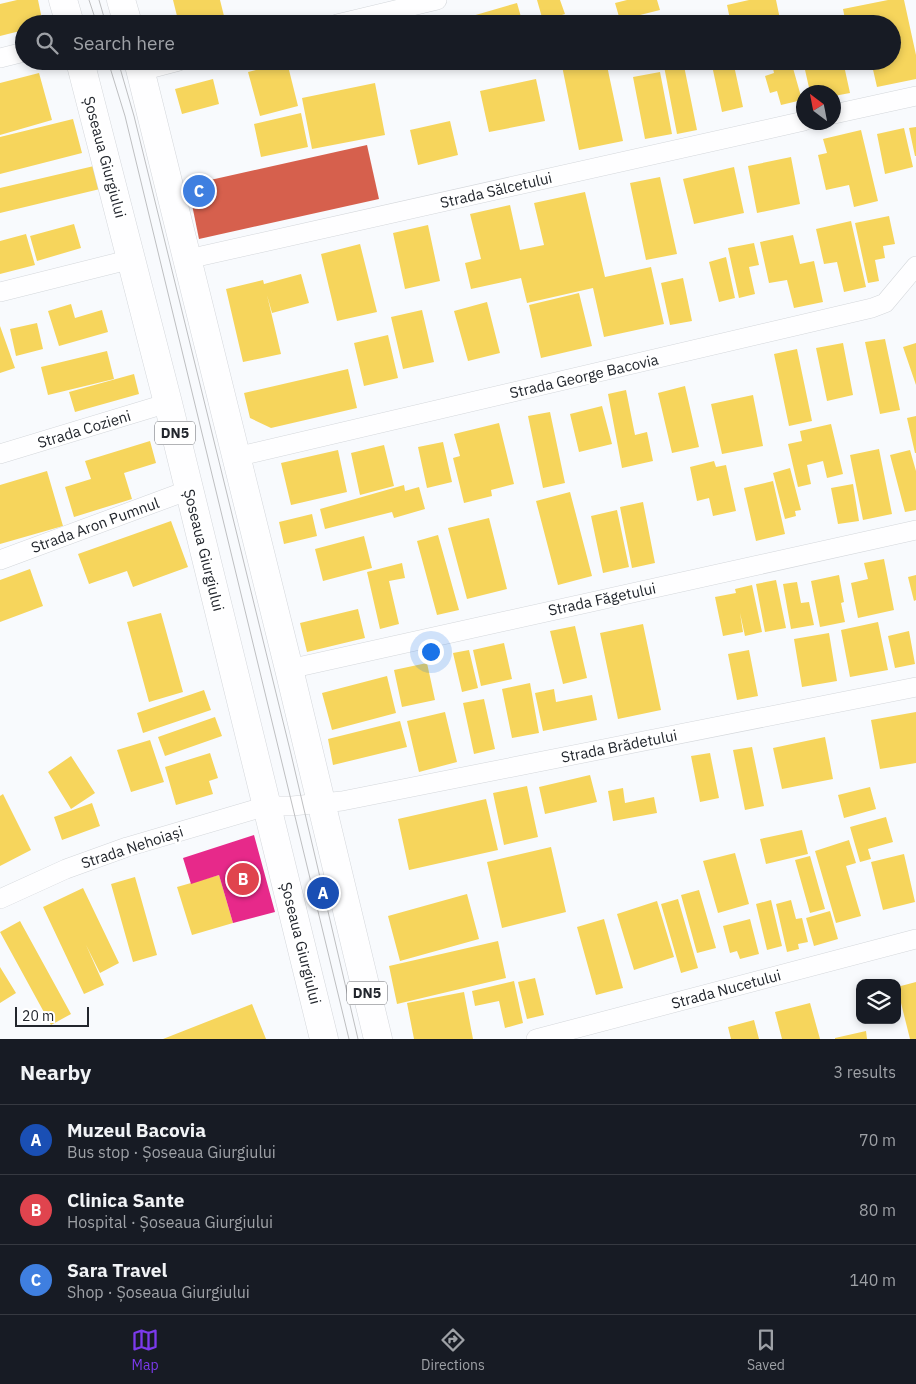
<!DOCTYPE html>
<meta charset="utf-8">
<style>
body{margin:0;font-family:"IBM Plex Sans",sans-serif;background:#20242c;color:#f1f3f6}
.controls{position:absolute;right:15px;bottom:15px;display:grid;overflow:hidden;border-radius:10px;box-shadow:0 2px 8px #0003}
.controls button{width:45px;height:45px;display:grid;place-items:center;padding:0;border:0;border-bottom:1px solid #363941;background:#171b24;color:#f1f3f6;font:25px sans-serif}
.compass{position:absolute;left:796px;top:85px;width:45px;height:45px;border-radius:50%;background:#171b24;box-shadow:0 2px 8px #0003;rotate:328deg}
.scale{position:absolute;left:15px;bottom:12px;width:74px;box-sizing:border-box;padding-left:5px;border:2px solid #22262d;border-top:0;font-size:14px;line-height:18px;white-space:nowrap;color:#22262d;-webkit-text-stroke:4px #fff;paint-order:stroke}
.you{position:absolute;left:430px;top:651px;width:18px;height:18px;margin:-12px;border:4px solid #fff;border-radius:50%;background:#1a73e8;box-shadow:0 0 0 8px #1a73e833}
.badge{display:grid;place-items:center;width:32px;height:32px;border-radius:50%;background:#7c3aed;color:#fff;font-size:16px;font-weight:700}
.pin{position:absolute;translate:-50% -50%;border:2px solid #fff;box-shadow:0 1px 5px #0006}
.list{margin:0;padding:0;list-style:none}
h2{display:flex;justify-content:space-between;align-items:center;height:65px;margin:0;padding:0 20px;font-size:21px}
h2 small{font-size:16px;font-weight:400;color:#9ea1a6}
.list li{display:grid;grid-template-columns:32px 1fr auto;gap:15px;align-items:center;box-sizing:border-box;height:70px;padding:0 20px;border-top:1px solid #363941}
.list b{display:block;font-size:19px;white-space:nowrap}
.list p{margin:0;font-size:16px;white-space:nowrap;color:#9ea1a6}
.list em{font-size:16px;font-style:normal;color:#9ea1a6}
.icon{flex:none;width:28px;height:28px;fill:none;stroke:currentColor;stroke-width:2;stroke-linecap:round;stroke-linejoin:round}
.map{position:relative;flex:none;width:916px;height:1039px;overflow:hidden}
.search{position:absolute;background:#171b24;box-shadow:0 2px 8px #0003;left:15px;right:15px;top:15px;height:55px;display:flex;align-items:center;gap:12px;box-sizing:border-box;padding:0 18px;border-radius:28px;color:#9ea1a6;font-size:19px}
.sheet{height:275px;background:#171b24}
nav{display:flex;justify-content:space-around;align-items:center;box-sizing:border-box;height:70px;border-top:1px solid #363941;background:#171b24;font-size:14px;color:#9ea1a6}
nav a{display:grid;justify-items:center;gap:2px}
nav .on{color:#7c3aed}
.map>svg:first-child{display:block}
</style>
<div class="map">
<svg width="916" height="1039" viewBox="0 0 916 1039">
<rect width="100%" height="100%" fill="#f8fafd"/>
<!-- homes -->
<path fill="#f6d55c" d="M17 0H38L43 24H24V30L0 36V4Z
M173 0H220L226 24H179Z
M537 0H560L565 14 543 21Z
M627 0H657L660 10 620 20 615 3Z
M749 0H776L781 24H731L727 5Z
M888 0H904L916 55V79L877 87 871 61H892V24H846L843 9Z
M517 3 523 24H456L455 21Z
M571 16 573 24H545V23Z
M466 61H490V62L468 68Z
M561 61H606L623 141 579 150Z
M663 61H683L697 130 677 134Z
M711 61H733L743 107 722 112Z
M780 61H791L802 100 781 105 777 91 770 93 765 76 774 73 772 64Z
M803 61H843L850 93 834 96V92H810Z
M287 62 298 106 260 116 248 72Z
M660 72 672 134 645 139 633 77Z
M39 73 52 120 0 135V83Z
M213 79 219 104 182 114 175 89Z
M536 79 545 121 489 132 480 91Z
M375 83 385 135 312 149 302 98Z
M301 113 308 147 261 157 254 124Z
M73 119 82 153 0 174V137Z
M450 121 458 155 418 165 410 130Z
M916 127V156H915L909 128Z
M904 128 913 167 885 174 877 134Z
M861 130 878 201 854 207 849 185 826 190 818 155 827 153 823 139Z
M791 157 800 204 757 213 748 166Z
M94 166 100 189 0 213V188Z
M734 167 744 213 694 224 683 179Z
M660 177 677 254 646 260 630 183Z
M585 192 605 277 651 267 664 324 604 337 593 288 527 303 521 278 471 289 465 263 481 259 470 214 510 205 520 250 544 245 534 203Z
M889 216 895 244 883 246 885 258 875 260 879 281 868 283 855 223Z
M851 221 866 287 844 292 837 262 824 264 816 229Z
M74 224 81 248 37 261 30 236Z
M428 225 440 281 405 289 393 233Z
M26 234 35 265 0 274V241Z
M793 235 800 264 814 261 823 302 794 308 787 280 769 283 760 242Z
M754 243 759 265 749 267 755 294 739 298 728 248Z
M360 244 377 312 337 321 321 254Z
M726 257 735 298 719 302 709 262Z
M301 274 309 303 272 313 267 295 281 354 243 362 226 289 263 280 264 284Z
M683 278 692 321 670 325 661 283Z
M579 293 592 346 541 358 529 305Z
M487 302 500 353 468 361 454 311Z
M71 304 75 318 102 310 108 332 59 346 48 311Z
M422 310 434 362 403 369 391 317Z
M37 323 43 349 16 356 10 329Z
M0 326 15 368 0 373Z
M388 335 398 378 364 386 354 343Z
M885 339 900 410 880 414 865 342Z
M843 343 853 395 827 401 816 348Z
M916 343V385L903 347Z
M797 349 812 421 789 426 774 354Z
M107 351 114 379 48 395 41 367Z
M348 369 357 408 271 428 250 418 244 393Z
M134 374 139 394 75 412 69 392Z
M685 386 699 447 672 453 658 393Z
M626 390 635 435 647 432 653 461 622 468 608 394Z
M753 395 763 446 722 454 711 404Z
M602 406 612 444 579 452 570 414Z
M550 412 565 483 543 488 528 416Z
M916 416V453H915L907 418Z
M499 423 514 484 491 490 492 496 464 503 453 458 460 456 454 434Z
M831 424 843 474 827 478 823 461 807 465 811 484 798 487 788 444 802 441 800 431Z
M150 441 156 463 124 473 132 499 74 517 65 487 91 479 85 461Z
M443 442 452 482 427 488 418 447Z
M384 445 394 486 360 495 351 453Z
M879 449 892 514 863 520 850 455Z
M338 450 347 492 291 505 281 463Z
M910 450 916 471V510L905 512 890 455Z
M714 461 716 467 726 465 736 511 713 516 709 498 697 501 690 467Z
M790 468 801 510 795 511 796 516 785 519 773 473Z
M47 471 63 526 0 544V485Z
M773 481 785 534 756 541 744 488Z
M853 484 859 521 838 524 831 488Z
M404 485 405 491 419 487 425 509 394 518 392 512 325 529 320 509Z
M570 492 592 576 558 585 536 501Z
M643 502 655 563 632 568 620 507Z
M617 510 629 567 603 573 591 516Z
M312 514 317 536 284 544 279 522Z
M489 518 507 589 467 599 448 528Z
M171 521 188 567 133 587 127 571 89 584 78 554Z
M438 535 459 610 437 615 417 541Z
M364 536 372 568 323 581 315 549Z
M884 559 894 610 858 618 851 583 868 579 864 563Z
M402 563 405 578 389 581 399 624 380 629 367 572Z
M30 569 43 606 0 622V580Z
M839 575 844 602 841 603 845 622 820 627 811 581Z
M916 575V600L914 601 908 577Z
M776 580 786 628 765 632 756 584Z
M797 582 801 603 809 602 814 625 791 629 783 584Z
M752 585 762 632 745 636 740 613 743 632 723 636 715 597 736 593 735 589Z
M358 609 365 638 307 652 300 623Z
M161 613 183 692 149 702 127 622Z
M878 622 888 670 850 677 841 630Z
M643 624 661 710 618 719 600 633Z
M575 626 587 678 563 684 550 631Z
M909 631 915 664 895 668 888 636Z
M829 633 837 681 802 687 794 639Z
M504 643 512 679 481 686 473 650Z
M469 650 478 688 462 692 453 653Z
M749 650 758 696 737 700 728 654Z
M427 663 435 700 402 707 394 670Z
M387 676 396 713 332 730 322 693Z
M530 683 539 733 512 738 502 689Z
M554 689 556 702 592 695 597 720 543 731 535 693Z
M204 690 211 710 143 733 137 713Z
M484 699 495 749 474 754 463 703Z
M445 712 457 762 419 772 407 721Z
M916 712V763L880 769 871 720Z
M215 717 222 736 165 756 158 737Z
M400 721 407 747 333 765 328 739Z
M825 737 833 779 782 789 773 748Z
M150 740 164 782 131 792 117 750Z
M752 747 764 806 745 810 733 750Z
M210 753 218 778 209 781 213 794 176 805 165 767Z
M710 753 719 798 700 802 691 756Z
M71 756 95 793 71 809 48 772Z
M590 775 597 802 545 814 539 787Z
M527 786 538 837 504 845 493 793Z
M870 787 876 809 844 818 838 795Z
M623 788 625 803 654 797 657 813 613 821 608 791Z
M3 794 31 850 0 866V796Z
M486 799 498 850 409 870 398 819Z
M92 803 100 826 62 840 54 817Z
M886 817 893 842 868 849 871 859 860 862 850 827Z
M802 830 808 854 766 864 760 839Z
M849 840 856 863 846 866 861 916 836 923 815 851Z
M551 847 566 912 502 928 487 862Z
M735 853 749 904 718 913 703 861Z
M904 854 915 902 883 910 871 862Z
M810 856 825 909 810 913 795 860Z
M219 875 233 923 192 935 177 887Z
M135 877 157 955 133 962 111 884Z
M83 888 119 963 100 973 86 945 104 985 84 994 43 907Z
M699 890 716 948 697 953 681 895Z
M467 894 479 939 400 961 388 916Z
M678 899 698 968 681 973 661 904Z
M771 900 782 946 767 950 756 904Z
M791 900 796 919 802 918 808 942 798 944 799 949 787 952 776 904Z
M657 901 674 957 634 970 617 914Z
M830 911 838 939 814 946 806 918Z
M604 919 623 988 596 995 577 927Z
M750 919 759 954 740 959 737 951 730 953 723 926Z
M20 921 71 1014 51 1025 0 932Z
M498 941 506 978 397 1004 389 966Z
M0 967 16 993 0 1003Z
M535 978 544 1015 527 1019 518 982Z
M514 981 523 1023 505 1028 499 1001 475 1006 472 991Z
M916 982V1039H910L897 987Z
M464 992 473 1039H414L407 1003Z
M810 1003 820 1039H782L775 1012Z
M252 1004 266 1039H163Z
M754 1020 759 1039H731L728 1027Z
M866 1031 867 1039H835V1038Z"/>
<!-- shops -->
<path fill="#d6604d" d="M367 145 379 199 199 239 188 185Z"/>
<!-- health -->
<path fill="#e7298a" d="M254 835 275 912 233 923 219 875 191 884 183 858Z"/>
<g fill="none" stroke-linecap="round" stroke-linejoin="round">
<defs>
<path id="street" d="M337 24 437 0
M0 58 24 52
M141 71 179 61
M834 114 916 96
M188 259 804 121
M0 292 132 259
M0 454 168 403
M236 457 872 308 885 303 916 266
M0 560 189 490
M289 669 916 530
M0 899 66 869 127 847 256 809 268 806H292L342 801 916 687
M536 1039 916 939"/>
<path id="primary" d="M63 0 70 24
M121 0 128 24
M80 61 168 403 324 1039
M138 61 289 669 378 1039"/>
</defs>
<!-- street casing -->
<use href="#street" stroke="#d4d7db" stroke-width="20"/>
<!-- primary casing -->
<use href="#primary" stroke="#d4d7db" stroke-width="29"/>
<!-- street -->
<use href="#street" stroke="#fefeff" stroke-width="19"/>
<!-- primary -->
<use href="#primary" stroke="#fefeff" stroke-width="28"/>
<!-- tram -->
<path stroke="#bebfc1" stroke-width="1" d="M89 0 97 24
M99 0 106 24
M108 61 125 116 349 1039
M118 61 134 116 291 754 358 1039"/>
</g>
<g text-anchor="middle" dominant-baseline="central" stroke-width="5" stroke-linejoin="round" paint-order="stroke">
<!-- shield labels -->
<g fill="#fff" stroke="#64676c" stroke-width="1">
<rect x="155" y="421.5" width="40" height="23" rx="4"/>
<rect x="347" y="981.5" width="40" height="23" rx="4"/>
</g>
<g font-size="14" font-weight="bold" fill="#22262d">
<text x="175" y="433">DN5</text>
<text x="367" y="993">DN5</text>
</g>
<!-- street labels -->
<g font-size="15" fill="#22262d" stroke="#fff">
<text transform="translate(105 157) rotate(75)">Șoseaua Giurgiului</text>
<text transform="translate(496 190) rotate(-13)">Strada Sălcetului</text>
<text transform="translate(584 376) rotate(-13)">Strada George Bacovia</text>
<text transform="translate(84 429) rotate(-17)">Strada Cozieni</text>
<text transform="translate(95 525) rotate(-20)">Strada Aron Pumnul</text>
<text transform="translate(204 550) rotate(76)">Șoseaua Giurgiului</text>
<text transform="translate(602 599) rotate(-12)">Strada Făgetului</text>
<text transform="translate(619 746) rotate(-11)">Strada Brădetului</text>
<text transform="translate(132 847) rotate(-18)">Strada Nehoiași</text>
<text transform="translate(301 943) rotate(76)">Șoseaua Giurgiului</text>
<text transform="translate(726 989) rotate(-15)">Strada Nucetului</text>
</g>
</g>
</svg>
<div class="controls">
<button><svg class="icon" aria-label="layers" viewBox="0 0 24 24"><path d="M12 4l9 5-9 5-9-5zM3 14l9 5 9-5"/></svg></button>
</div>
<svg class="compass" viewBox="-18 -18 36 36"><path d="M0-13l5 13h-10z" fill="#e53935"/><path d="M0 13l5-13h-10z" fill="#9ea1a6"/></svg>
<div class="scale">20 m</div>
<div class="you"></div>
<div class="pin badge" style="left:323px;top:893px;background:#1a4fb4">A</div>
<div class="pin badge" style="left:243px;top:879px;background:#e0444e">B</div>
<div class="pin badge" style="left:199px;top:191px;background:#3f7fe0">C</div>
<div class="search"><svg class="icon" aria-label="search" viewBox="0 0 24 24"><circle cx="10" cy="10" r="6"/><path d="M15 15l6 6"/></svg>Search here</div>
</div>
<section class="sheet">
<h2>Nearby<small>3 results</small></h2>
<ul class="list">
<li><span class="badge" style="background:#1a4fb4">A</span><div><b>Muzeul Bacovia</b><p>Bus stop · Șoseaua Giurgiului</p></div><em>70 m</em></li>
<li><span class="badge" style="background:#e0444e">B</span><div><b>Clinica Sante</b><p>Hospital · Șoseaua Giurgiului</p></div><em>80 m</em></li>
<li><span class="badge" style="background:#3f7fe0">C</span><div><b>Sara Travel</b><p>Shop · Șoseaua Giurgiului</p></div><em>140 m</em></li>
</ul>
</section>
<nav>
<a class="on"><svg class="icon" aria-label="map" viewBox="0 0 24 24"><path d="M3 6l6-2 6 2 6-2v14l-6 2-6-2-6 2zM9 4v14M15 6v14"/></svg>Map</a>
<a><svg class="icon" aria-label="directions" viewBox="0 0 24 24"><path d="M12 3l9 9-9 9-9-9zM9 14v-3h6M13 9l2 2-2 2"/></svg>Directions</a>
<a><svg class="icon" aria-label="saved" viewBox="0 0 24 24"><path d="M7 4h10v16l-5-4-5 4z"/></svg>Saved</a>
</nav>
